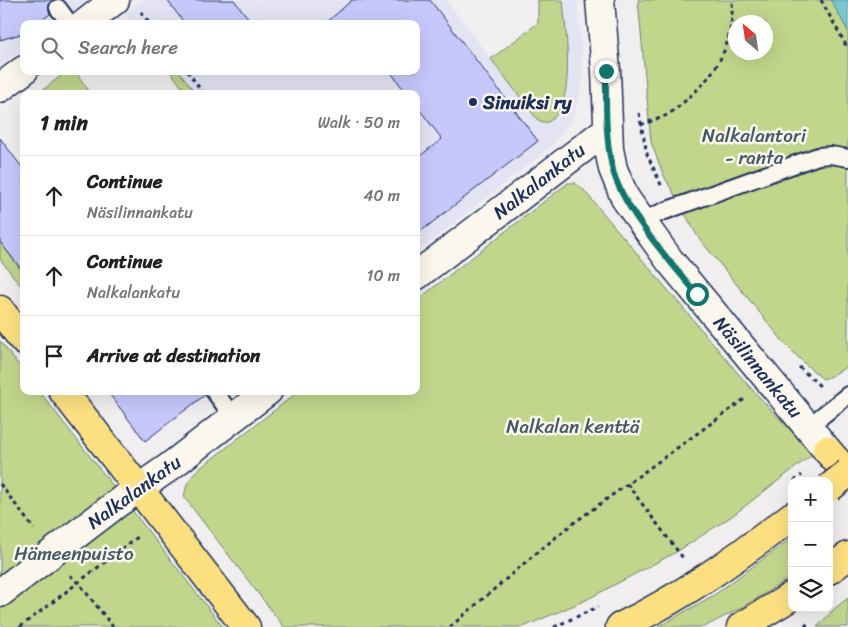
<!DOCTYPE html>
<meta charset="utf-8">
<style>
body{margin:0;font-family:Sriracha,sans-serif;background:#f2f2f2;color:#202124}
.controls{position:absolute;right:15px;bottom:15px;display:grid;overflow:hidden;border-radius:10px;box-shadow:0 5px 20px #0002}
.controls button{width:45px;height:45px;display:grid;place-items:center;padding:0;border:0;border-bottom:1px solid #e0e0e0;background:#fff;color:#202124;font:25px sans-serif}
.compass{position:absolute;left:728px;top:15px;width:45px;height:45px;border-radius:50%;background:#fff;box-shadow:0 5px 20px #0002;rotate:331deg}
.stop{position:absolute;width:15px;height:15px;margin:-11px;border:4px solid #0f766e;border-radius:50%;background:#fff}
.stop.end{background:#0f766e;border-color:#fff;box-shadow:0 1px 5px #0008}
.list{margin:0;padding:0;list-style:none}
h2{display:flex;justify-content:space-between;align-items:center;height:65px;margin:0;padding:0 20px;font-size:21px}
h2 small{font-size:16px;font-weight:400;color:#757577}
.list li{display:grid;grid-template-columns:32px 1fr auto;gap:15px;align-items:center;box-sizing:border-box;height:80px;padding:0 20px;border-top:1px solid #e0e0e0}
.list b{display:block;font-size:19px;white-space:nowrap}
.list p{margin:0;font-size:16px;white-space:nowrap;color:#757577}
.list em{font-size:16px;font-style:normal;color:#757577}
.icon{flex:none;width:28px;height:28px;fill:none;stroke:currentColor;stroke-width:2;stroke-linecap:round;stroke-linejoin:round}
.map{position:relative;flex:none;width:848px;height:627px;overflow:hidden}
.search{position:absolute;background:#fff;box-shadow:0 5px 20px #0002;left:20px;top:20px;width:400px;height:55px;display:flex;align-items:center;gap:12px;box-sizing:border-box;padding:0 18px;border-radius:10px;color:#757577;font-size:19px}
.panel{position:absolute;background:#fff;box-shadow:0 5px 20px #0002;left:20px;top:90px;width:400px;height:305px;border-radius:10px}
.map>svg:first-child{display:block}
</style>
<div class="map">
<svg width="848" height="627" viewBox="0 0 848 627">
<rect width="100%" height="100%" fill="#f0eeef"/>
<filter id="ink" filterUnits="userSpaceOnUse"><feTurbulence type="fractalNoise" baseFrequency=".02" numOctaves="2"/><feDisplacementMap in="SourceGraphic" scale="10" xChannelSelector="R" yChannelSelector="G"/><feConvolveMatrix kernelMatrix="1 2 1 2 8 2 1 2 1" color-interpolation-filters="sRGB"/></filter>
<g filter="url(#ink)">
<!-- built -->
<path fill="#e3e3f3" d="M0 0H87L56 24H24V49L0 67Z
M142 0H446L534 115 552 119 560 106 567 83V53L563 0H577L583 72 582 85 572 119 553 145 416 253V94H187L169 71H416V24H132L125 14Z"/>
<!-- green -->
<path fill="#c1d68b" stroke="#6e8274" fill-rule="evenodd" d="M538 0H563C565 28 577 101 551 120 546 124 541 122 537 119L491 59 538 23Z
M638 0H831L848 31V366L831 376 823 379 804 363 787 346 698 237 663 174 651 142ZM736 22H766V52H736Z
M67 71H75L91 94H38Z
M170 71H179L196 94H187Z
M568 183H575L582 188 747 384 813 454 732 516 678 551 586 600 523 627H284L184 497 187 484 195 472 299 391H416V301Z
M0 242 24 273V290L0 259Z
M0 341 24 372V391H39C100 470 162 548 223 627H4L0 622Z
M792 538V576L785 581 739 609 704 627H658L714 595Z
M848 598V627H817L834 609Z"/>
<!-- water -->
<path fill="#77c9ce" stroke="#528ba1" d="M831 0H848V31Z"/>
<!-- building -->
<path fill="#c6c8fb" stroke="#1b2f5e" d="M0 0H52L49 5 50 14 37 24H24V33L0 40Z
M167 0H234L253 24H185Z
M352 0H430L538 141 416 235V159L442 139 416 105V94H407L390 71H416V24H325Z
M0 138 24 170V273L0 242Z
M107 391H204L205 395 145 441Z"/>
<g fill="none" stroke-linecap="round" stroke-linejoin="round">
<defs>
<path id="lane" d="M58 8 70 24
M640 222 662 212 818 156 831 155 848 158
M214 391 234 418
M808 427 848 395"/>
<path id="street" d="M600 0 606 71 609 149 613 169 625 198 670 261 827 450
M84 24 115 0
M0 88 24 70
M416 276 608 129
M0 593 119 502 168 468 268 391"/>
<path id="primary" d="M0 310 24 341
M63 391 246 627
M827 450 848 474
M829 570 848 556
M620 627C682 597 737 558 792 516
M741 627 792 596"/>
</defs>
<!-- lane casing -->
<use href="#lane" stroke="#1b2f5e" stroke-width="20"/>
<!-- street casing -->
<use href="#street" stroke="#1b2f5e" stroke-width="31"/>
<!-- primary casing -->
<use href="#primary" stroke="#1b2f5e" stroke-width="31"/>
<!-- path -->
<path stroke="#1b2f5e" stroke-width="3" stroke-dasharray="4 4" stroke-linecap="butt" d="M821 0 848 49
M141 12 150 24
M187 71 204 94
M639 113 647 154 662 187
M641 125C650 121 659 119 667 115 674 111 682 104 688 98 719 72 734 41 732 0
M799 367 820 386
M0 484 34 529
M627 484 683 558
M70 575 82 587 113 627
M20 627 139 536
M450 627 534 555 571 525 746 398
M554 627 598 607
M805 627 809 621"/>
<!-- lane -->
<use href="#lane" stroke="#fbf7ec" stroke-width="16"/>
<!-- street -->
<use href="#street" stroke="#fbf7ec" stroke-width="28"/>
<!-- primary -->
<use href="#primary" stroke="#fce080" stroke-width="28"/>
<defs>
<path id="primary-bridge" d="M829 488 848 473"/>
</defs>
<!-- primary-bridge casing -->
<use href="#primary-bridge" stroke="#1b2f5e" stroke-width="31" stroke-linecap="butt"/>
<!-- path-bridge -->
<path stroke="#1b2f5e" stroke-width="3" stroke-dasharray="4 4" stroke-linecap="butt" d="M794 481 802 475"/>
<!-- primary-bridge -->
<use href="#primary-bridge" stroke="#fce080" stroke-width="28"/>
</g>
</g>
<g fill="none" stroke-linecap="round" stroke-linejoin="round" filter="url(#ink)">
<!-- route -->
<path stroke="#0f766e" stroke-width="6" d="M606 71C606 102 605 136 612 167 622 209 669 260 697 294"/>
</g>
<!-- markers -->
<circle fill="#1b2f5e" stroke="#fbf7ec" stroke-width="2" cx="473" cy="102" r="5"/>
<g text-anchor="middle" dominant-baseline="central" stroke-width="5" stroke-linejoin="round" paint-order="stroke">
<!-- poi labels -->
<g font-size="19" font-weight="bold" fill="#1b2f5e" stroke="#fbf7ec" text-anchor="start">
<text x="483" y="102">Sinuiksi ry</text>
</g>
<!-- park labels -->
<g font-size="19" fill="#445969" stroke="#fbf7ec">
<text x="754" y="135">Nalkalantori<tspan x="754" dy="22">- ranta</tspan></text>
<text x="573" y="426">Nalkalan kenttä</text>
<text x="74" y="553">Hämeenpuisto</text>
</g>
<!-- street labels -->
<g font-size="19" fill="#1b2f5e" stroke="#fbf7ec">
<text transform="translate(539 181) rotate(-38)">Nalkalankatu</text>
<text transform="translate(758 367) rotate(50)">Näsilinnankatu</text>
<text transform="translate(134 492) rotate(-36)">Nalkalankatu</text>
</g>
</g>
</svg>
<div class="controls">
<button>+</button>
<button>−</button>
<button><svg class="icon" aria-label="layers" viewBox="0 0 24 24"><path d="M12 4l9 5-9 5-9-5zM3 14l9 5 9-5"/></svg></button>
</div>
<svg class="compass" viewBox="-18 -18 36 36"><path d="M0-13l5 13h-10z" fill="#e53935"/><path d="M0 13l5-13h-10z" fill="#757577"/></svg>
<div class="stop" style="left:697px;top:294px"></div>
<div class="stop end" style="left:606px;top:71px"></div>
<div class="search"><svg class="icon" aria-label="search" viewBox="0 0 24 24"><circle cx="10" cy="10" r="6"/><path d="M15 15l6 6"/></svg>Search here</div>
<section class="panel">
<h2>1 min<small>Walk · 50 m</small></h2>
<ul class="list">
<li><svg class="icon" aria-label="ahead" viewBox="0 0 24 24"><path d="M12 20V5M6 11l6-6 6 6"/></svg><div><b>Continue</b><p>Näsilinnankatu</p></div><em>40 m</em></li>
<li><svg class="icon" aria-label="ahead" viewBox="0 0 24 24"><path d="M12 20V5M6 11l6-6 6 6"/></svg><div><b>Continue</b><p>Nalkalankatu</p></div><em>10 m</em></li>
<li><svg class="icon" aria-label="arrive" viewBox="0 0 24 24"><path d="M6 21V4h12l-3 4 3 4H6"/></svg><div><b>Arrive at destination</b></div></li>
</ul>
</section>
</div>
